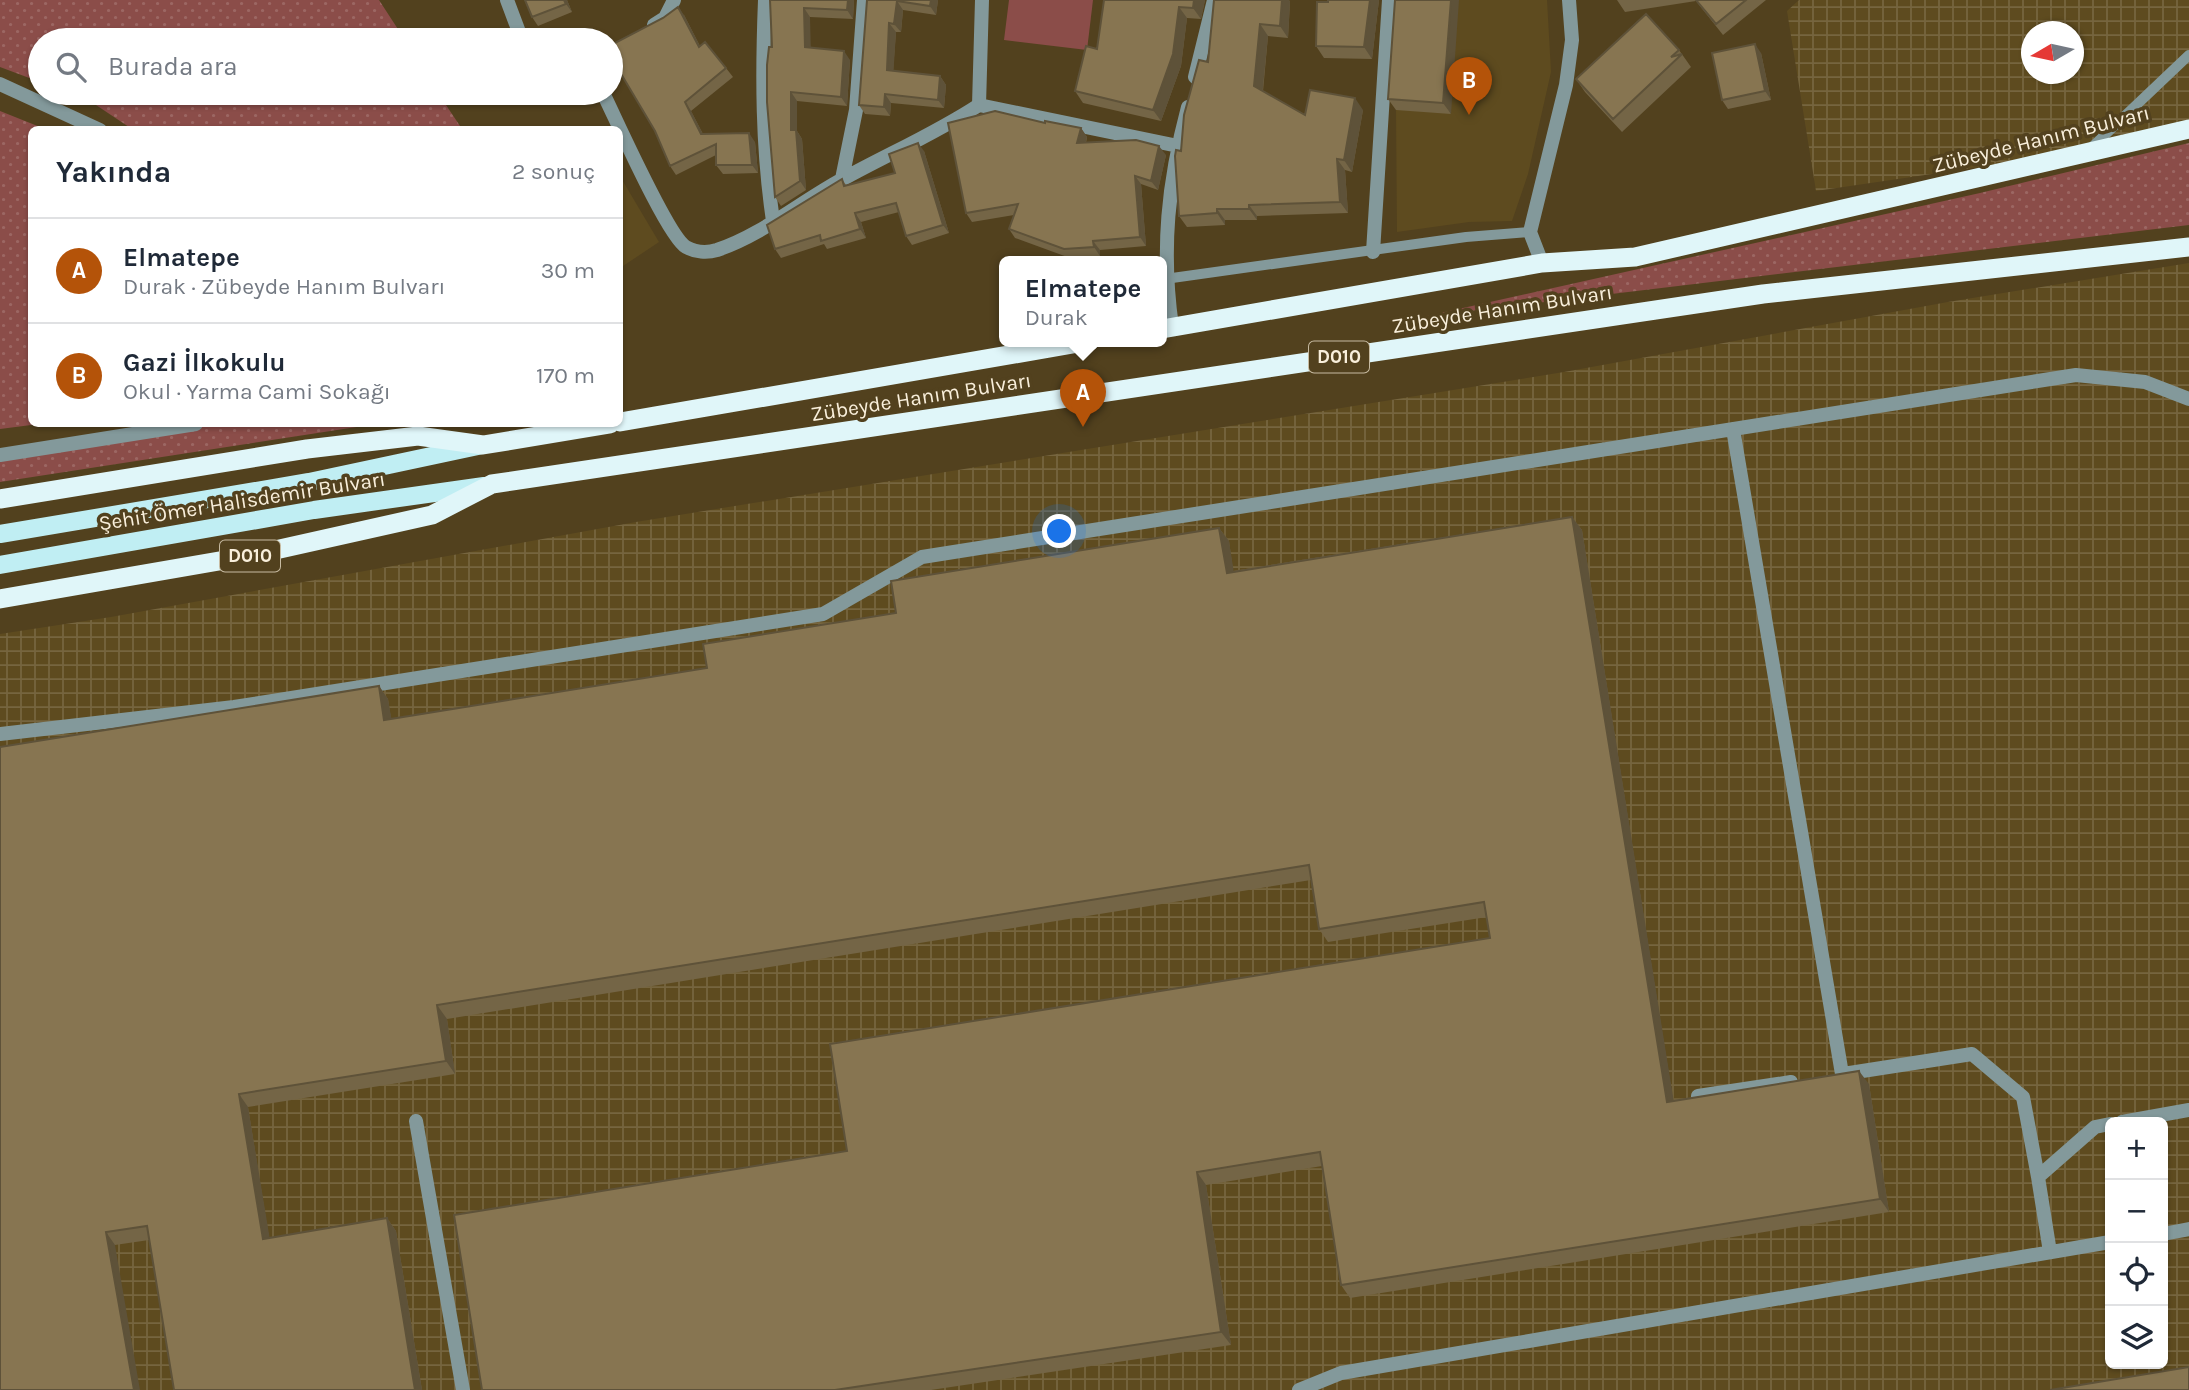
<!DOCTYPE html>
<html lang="tr">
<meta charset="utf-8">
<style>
body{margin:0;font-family:Karla,sans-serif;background:#f6f6f7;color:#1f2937}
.controls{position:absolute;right:21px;bottom:21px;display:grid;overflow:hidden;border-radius:10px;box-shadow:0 2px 5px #0004}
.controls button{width:63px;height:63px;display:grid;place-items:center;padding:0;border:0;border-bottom:2px solid #e0e1e3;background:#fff;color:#1f2937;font:35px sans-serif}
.compass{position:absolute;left:2021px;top:21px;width:63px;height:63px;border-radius:50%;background:#fff;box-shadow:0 2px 5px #0004;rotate:261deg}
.you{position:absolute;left:1060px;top:532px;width:24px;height:24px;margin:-18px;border:5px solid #fff;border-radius:50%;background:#1a73e8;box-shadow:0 0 0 10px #1a73e833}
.badge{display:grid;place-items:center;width:46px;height:46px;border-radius:50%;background:#b45309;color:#fff;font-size:23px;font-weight:700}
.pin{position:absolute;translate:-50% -58px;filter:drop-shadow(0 2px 4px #0008)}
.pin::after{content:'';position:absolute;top:37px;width:24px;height:21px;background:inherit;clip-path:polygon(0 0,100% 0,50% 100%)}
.popup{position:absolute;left:999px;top:256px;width:168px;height:91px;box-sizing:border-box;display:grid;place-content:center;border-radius:10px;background:#fff;filter:drop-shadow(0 2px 5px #0005);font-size:23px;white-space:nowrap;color:#747a83}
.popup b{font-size:26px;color:#1f2937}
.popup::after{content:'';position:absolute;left:50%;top:100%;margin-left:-14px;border:14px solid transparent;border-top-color:#fff}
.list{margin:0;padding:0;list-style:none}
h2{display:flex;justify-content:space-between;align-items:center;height:91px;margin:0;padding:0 28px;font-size:30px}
h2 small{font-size:23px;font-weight:400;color:#747a83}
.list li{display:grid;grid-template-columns:46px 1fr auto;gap:21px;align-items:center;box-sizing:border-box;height:105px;padding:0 28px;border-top:2px solid #e0e1e3}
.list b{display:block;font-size:26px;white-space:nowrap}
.list p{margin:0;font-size:23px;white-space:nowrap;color:#747a83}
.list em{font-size:23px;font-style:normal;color:#747a83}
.icon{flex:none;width:38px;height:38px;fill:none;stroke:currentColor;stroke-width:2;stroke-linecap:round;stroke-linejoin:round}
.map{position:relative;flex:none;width:2189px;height:1390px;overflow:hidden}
.search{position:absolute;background:#fff;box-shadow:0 2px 5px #0004;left:28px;top:28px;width:595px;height:77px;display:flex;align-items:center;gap:18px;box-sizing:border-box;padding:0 24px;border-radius:38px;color:#747a83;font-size:26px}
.panel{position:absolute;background:#fff;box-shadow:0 2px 5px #0004;left:28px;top:126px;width:595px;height:301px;border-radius:10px}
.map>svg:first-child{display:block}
</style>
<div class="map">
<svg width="2189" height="1390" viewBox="0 0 2189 1390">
<defs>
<pattern id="industrial-grid" width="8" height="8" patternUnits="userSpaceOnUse" patternTransform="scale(1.75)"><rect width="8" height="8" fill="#5e4b1f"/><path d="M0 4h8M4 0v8" fill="none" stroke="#76653f"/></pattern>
<pattern id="grass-dots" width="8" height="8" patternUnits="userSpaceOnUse" patternTransform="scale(1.75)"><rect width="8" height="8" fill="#8b4d49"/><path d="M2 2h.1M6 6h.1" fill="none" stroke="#9c6763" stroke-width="1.8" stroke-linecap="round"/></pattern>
</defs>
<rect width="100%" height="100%" fill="#52411e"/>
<!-- built -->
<path fill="#5e4b1f" d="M1403 0H1547L1551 72 1528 174 1512 221 1469 222 1397 232 1396 110Z
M621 178 659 242 620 268V179Z"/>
<!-- industrial -->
<path fill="url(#industrial-grid)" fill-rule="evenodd" d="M1799 0H2189V129L2069 154 1816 191 1787 11ZM2032 32H2074V74H2032Z
M2189 263V1390H0V634L111 617 636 522 1564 372 1948 302ZM2110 1122H2163V1364H2110Z"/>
<!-- grass -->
<path fill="url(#grass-dots)" d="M0 0H379L405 40H40V82L0 67Z
M68 93H438L462 129H132L90 101Z
M0 111 45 129 32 130V424H39L0 429Z
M2189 143V225L1427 316 1980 193Z
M213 424H376L0 482V461Z"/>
<!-- park -->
<path fill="#8b4d49" d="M1009 0H1093L1087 50 1004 40Z"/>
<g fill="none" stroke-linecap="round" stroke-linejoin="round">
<!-- service -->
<path stroke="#83999b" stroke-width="10" d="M2090 149 2189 55
M1165 279 1466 237 1530 232"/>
<!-- minor -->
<path stroke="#83999b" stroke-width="14" d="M507 0 522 40
M765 0C762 75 762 146 773 221
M654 25 665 18 674 0
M1195 77 1214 0
M603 93C616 119 668 237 686 247 695 252 707 253 717 250 762 235 802 201 843 179 888 154 935 134 979 105L1178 146
M979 105 982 0
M842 179 856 110 864 0
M1373 252 1389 0
M1172 327C1161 250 1168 182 1188 107
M1733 429 1842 1074
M0 734 234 707 823 614 922 557 2076 375 2145 382 2189 399
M1843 1074 1972 1054 2023 1097 2038 1177
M1698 1096 1791 1082
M416 1121 463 1390
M2122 1122 2189 1110
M2163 1234 2189 1229
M2050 1252 2038 1177 2095 1127 2110 1124
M1299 1390 1341 1373 2110 1242"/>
<!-- tertiary -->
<path stroke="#83999b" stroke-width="14" d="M0 84 100 130
M1542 263 1530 232 1566 85 1572 40 1569 0
M0 455 196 424"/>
<!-- primary -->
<path stroke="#c0eef3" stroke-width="18" d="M0 534 309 482 478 446
M0 565 314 510 484 486"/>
<!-- trunk -->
<path stroke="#e0f6f9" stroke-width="19" d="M1162 329 1542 263 1635 257 2189 129
M620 422 1090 341
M0 499 307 449 418 436 483 445 610 424
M0 599 248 556 432 515 492 484 1763 294 2189 247"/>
</g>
<!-- wall -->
<path fill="#746546" d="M567 0 572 12 538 26 532 17Z
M770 0H854L853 19 810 17V48L850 60 847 106 797 101V131L802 139 806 190 781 206 775 197Z
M867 0H938L936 15 903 10 901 32H896L893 71 940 76 946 85 944 108 891 103 890 116 865 114 859 105Z
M1104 0H1205L1201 19 1187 18 1181 66 1161 121 1083 103 1075 91 1097 49Z
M1214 0H1289L1290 2 1288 38 1268 36 1263 91 1305 115 1363 110 1352 172 1345 170 1348 213 1257 216V220H1225V225L1187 227 1179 216 1181 151 1208 62Z
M1379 0 1372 59 1324 58 1316 46 1328 2Z
M1395 0 1451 114 1396 110 1388 99Z
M1617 0H1766L1723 35 1696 1 1625 12Z
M684 15 700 46 726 68 733 77 691 111 703 134 755 142 758 173 723 174 716 165V155L676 175 670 166Z
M1679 50 1691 67 1622 132 1585 92 1576 79Z
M1761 53 1771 100 1728 109 1722 100Z
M1045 123 1081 128 1087 137 1086 143 1166 155 1158 190 1141 184 1146 246 1100 250V256L1070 258 1015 238 1009 229 1014 215 972 222 966 213Z
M924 151 949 233 912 245 906 236 899 212 861 222 866 238 827 249 824 244 781 258 775 249 842 179 846 185 895 173Z
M1572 517 1582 530 1673 1100 1869 1084 1889 1212 1350 1298 1341 1285 1322 1166 1206 1185 1231 1345 931 1390H482L847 1151 1490 938 1487 917 1328 942 1319 929 1311 880 447 1019 455 1074 248 1107 269 1238 387 1218 396 1231 422 1390 149 1240 115 1245 0 1390 379 686 388 699 391 719 707 668 896 613 1219 528 1229 541 1233 571Z"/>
<!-- shaded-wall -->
<path fill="#5e5239" d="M564 0H567L572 12 566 4Z
M848 0H854L853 19 847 10Z
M931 0H938L936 15 930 6Z
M1194 0H1205L1201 19 1193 8Z
M1282 0H1289L1290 2 1288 38 1280 26Z
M1370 0H1379L1372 59 1364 47Z
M1451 0H1459L1451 114 1443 103Z
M897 1 903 10 901 32 894 24Z
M678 7 684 15 705 56 699 47Z
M1179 7 1187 18 1181 66 1161 121 1153 110Z
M804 8 810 17 811 56 805 47Z
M889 23 896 32 893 79 887 70Z
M1260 24 1268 36 1262 97 1254 86Z
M1755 44 1761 53 1771 100 1765 91Z
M844 51 850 60 847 106 841 97Z
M940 76 946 85 944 108 938 100Z
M791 92 797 101V131L802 139 806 190 800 181 791 130Z
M885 94 891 103 890 116 884 107Z
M1355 98 1363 110 1352 172 1344 160Z
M685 102 691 111 707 142 701 134Z
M1081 128 1087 137 1083 152 1077 143Z
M749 133 755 142 758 173 752 165Z
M918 143 924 151 949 233 943 225Z
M1159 146 1166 155 1158 190 1151 181Z
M1337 159 1345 170 1348 213 1340 202Z
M1135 176 1141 184 1146 246 1140 237Z
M1249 205 1257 216V220L1249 209Z
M1217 209 1225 220V225L1217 213Z
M855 213 861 222 866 238 860 229Z
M1093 241 1100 250V256L1094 247Z
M1572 517 1582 530 1676 1115 1667 1102Z
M1219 528 1229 541 1236 586 1227 573Z
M379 686 388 699 394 733 384 720Z
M437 1005 447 1019 455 1074 446 1061Z
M1859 1071 1869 1084 1889 1212 1880 1199Z
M239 1094 248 1107 272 1252 263 1239Z
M1197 1172 1206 1185 1231 1345 1221 1332Z
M387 1218 396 1231 422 1390H415Z
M106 1232 115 1245 140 1390H134Z"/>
<!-- building -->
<path fill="#877551" stroke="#5e5239" stroke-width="2" d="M525 0H564L566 4 532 17Z
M770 0H848L847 10 804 8 805 47 844 51 841 97 791 92V130H796L800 181 775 197 767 102V65L769 47H772Z
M867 0H931L930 6 897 1 894 24 889 23 887 70 940 76 938 100 885 94 884 107 859 105Z
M1104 0H1194L1193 8 1179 7 1173 54 1153 110 1075 91 1086 46 1097 49Z
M1214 0H1282L1280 26 1260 24 1254 86 1305 115 1310 90 1355 98 1344 160 1337 159 1340 202 1249 205V209H1217V213L1179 216 1175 156 1176 150 1181 151 1184 115 1199 60 1208 62Z
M1328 0H1370L1364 47 1316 46 1317 2H1328Z
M1395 0H1451L1443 103 1388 99Z
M1696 0H1746L1716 24Z
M678 7 699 47 705 42 726 68 685 102 701 134 749 133 752 165H716V144L670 166 655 131 611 57V45L663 18Z
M1646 14 1679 50 1671 57 1682 54 1613 119 1576 79Z
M1755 44 1765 91 1722 100 1712 53Z
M995 111 1045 123V121L1081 128 1077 143 1136 140 1159 146 1151 181 1135 176 1140 237 1093 241 1094 247 1064 249 1009 229 1018 204 966 213 948 123Z
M918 143 943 225 906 236 896 203 855 213 860 229 821 241 820 235 775 249 767 225 842 179 844 186 895 173 889 154Z
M1572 517 1667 1102 1859 1071 1880 1199 1341 1285 1320 1152 1197 1172 1221 1332 835 1390H482L454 1215 847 1151 830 1044 1490 938 1484 902 1319 929 1309 865 437 1005 446 1061 239 1094 263 1239 387 1218 415 1390H174L147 1226 106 1232 134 1390H0V747L379 686 384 720 707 668 703 644 896 613 891 581 1219 528 1227 573Z
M2189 1367V1390H2050Z"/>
<g text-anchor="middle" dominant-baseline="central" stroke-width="7" stroke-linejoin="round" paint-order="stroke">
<!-- shield labels -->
<g fill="#52411e" stroke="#c7bba2" stroke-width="2">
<rect x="1309" y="341.5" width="60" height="31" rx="5"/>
<rect x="220" y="540.5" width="60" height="31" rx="5"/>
</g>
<g font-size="19" font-weight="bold" fill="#f9efdb">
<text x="1339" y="357">D010</text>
<text x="250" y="556">D010</text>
</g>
<!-- street labels -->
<g font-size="21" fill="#f9efdb" stroke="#52411e">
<text transform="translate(2041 139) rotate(-14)">Zübeyde Hanım Bulvarı</text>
<text transform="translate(1502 309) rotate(-9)">Zübeyde Hanım Bulvarı</text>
<text transform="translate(921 397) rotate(-9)">Zübeyde Hanım Bulvarı</text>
<text transform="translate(242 501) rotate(-9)">Şehit Ömer Halisdemir Bulvarı</text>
</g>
</g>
</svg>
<div class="controls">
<button>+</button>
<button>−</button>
<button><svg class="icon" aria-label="locate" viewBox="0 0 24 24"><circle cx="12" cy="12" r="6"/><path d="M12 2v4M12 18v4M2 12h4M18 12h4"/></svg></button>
<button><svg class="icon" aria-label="layers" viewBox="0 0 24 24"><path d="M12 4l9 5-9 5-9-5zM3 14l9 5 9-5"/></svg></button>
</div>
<svg class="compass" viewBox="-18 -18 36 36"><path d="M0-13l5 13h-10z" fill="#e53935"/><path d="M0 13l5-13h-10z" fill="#747a83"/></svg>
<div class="you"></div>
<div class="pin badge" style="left:1083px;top:427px">A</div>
<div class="popup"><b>Elmatepe</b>Durak</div>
<div class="pin badge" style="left:1469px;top:115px">B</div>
<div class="search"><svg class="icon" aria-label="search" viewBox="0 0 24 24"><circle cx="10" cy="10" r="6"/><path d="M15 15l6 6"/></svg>Burada ara</div>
<section class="panel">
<h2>Yakında<small>2 sonuç</small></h2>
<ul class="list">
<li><span class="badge">A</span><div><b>Elmatepe</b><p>Durak · Zübeyde Hanım Bulvarı</p></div><em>30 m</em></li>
<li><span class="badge">B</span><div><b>Gazi İlkokulu</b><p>Okul · Yarma Cami Sokağı</p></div><em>170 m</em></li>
</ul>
</section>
</div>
